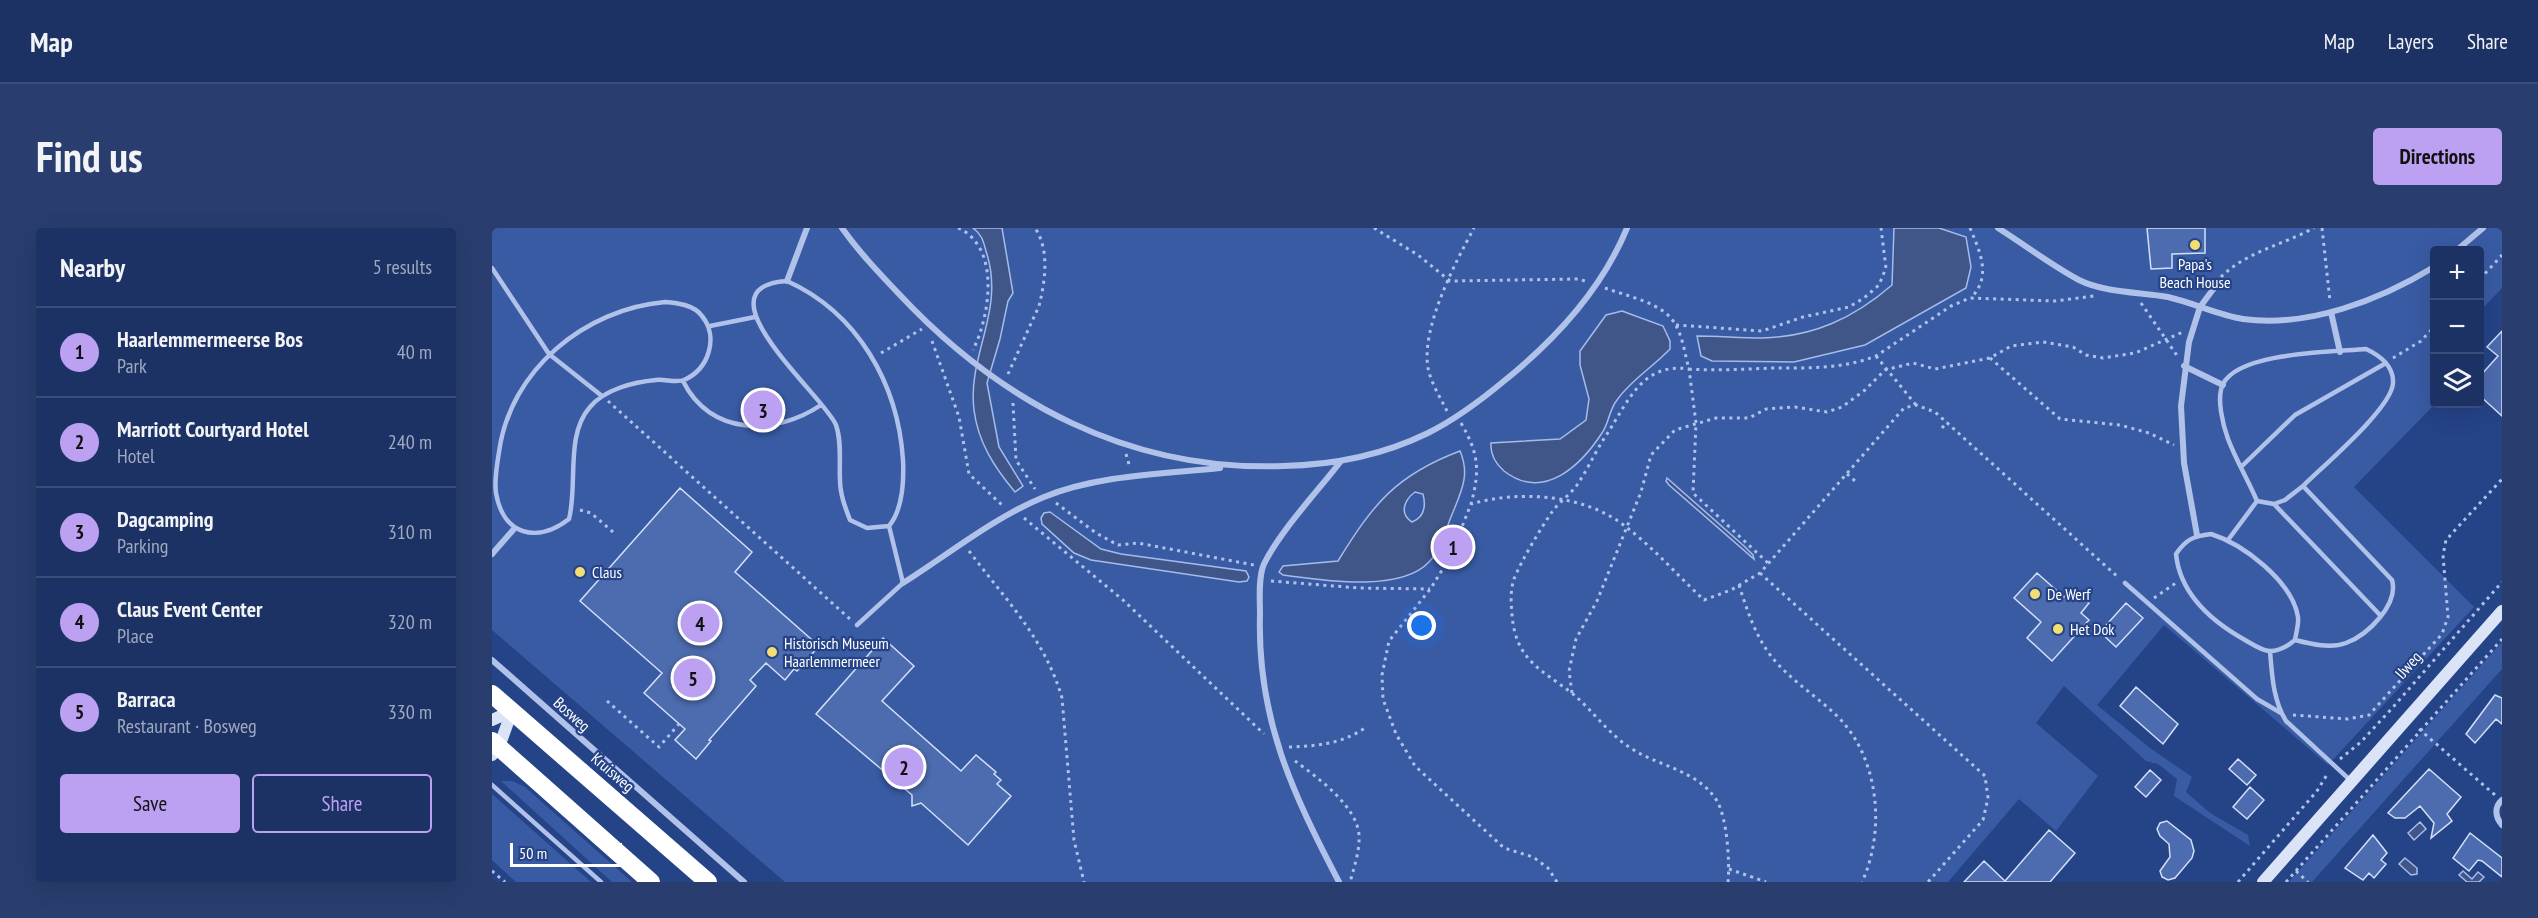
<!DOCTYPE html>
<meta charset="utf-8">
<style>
body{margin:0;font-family:"PT Sans Narrow",sans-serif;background:#293e6e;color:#f1f3f6}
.controls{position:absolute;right:18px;top:18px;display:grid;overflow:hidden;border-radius:6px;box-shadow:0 6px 24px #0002}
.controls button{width:54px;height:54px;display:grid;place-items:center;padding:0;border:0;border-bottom:2px solid #3a4d79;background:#1c3265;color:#f1f3f6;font:30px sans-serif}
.scale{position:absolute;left:18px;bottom:15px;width:112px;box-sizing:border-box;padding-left:6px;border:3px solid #fff;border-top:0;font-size:16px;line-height:21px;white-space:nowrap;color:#fff;-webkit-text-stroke:4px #254387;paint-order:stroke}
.you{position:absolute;left:930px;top:398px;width:21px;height:21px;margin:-15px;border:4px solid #fff;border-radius:50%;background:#1a73e8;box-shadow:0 0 0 9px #1a73e833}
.badge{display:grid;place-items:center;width:39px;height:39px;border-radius:50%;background:#bca0f2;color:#111;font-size:20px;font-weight:700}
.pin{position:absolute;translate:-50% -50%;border:3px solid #fff;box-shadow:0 2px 6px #0006}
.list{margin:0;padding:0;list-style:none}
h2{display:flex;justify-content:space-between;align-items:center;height:78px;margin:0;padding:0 24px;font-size:26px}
h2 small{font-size:20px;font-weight:400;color:#a0aabf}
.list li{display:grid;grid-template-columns:39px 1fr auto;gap:18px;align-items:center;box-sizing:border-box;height:90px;padding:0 24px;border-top:2px solid #3a4d79}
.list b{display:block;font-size:22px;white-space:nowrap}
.list p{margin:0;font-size:20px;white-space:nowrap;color:#a0aabf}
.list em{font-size:20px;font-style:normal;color:#a0aabf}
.actions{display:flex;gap:12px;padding:18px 24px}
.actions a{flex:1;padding:14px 0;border:2px solid #bca0f2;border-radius:6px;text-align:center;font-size:21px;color:#bca0f2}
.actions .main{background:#bca0f2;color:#111}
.icon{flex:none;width:33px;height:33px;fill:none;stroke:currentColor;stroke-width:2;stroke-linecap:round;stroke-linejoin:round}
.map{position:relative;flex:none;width:2010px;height:654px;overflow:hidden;border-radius:6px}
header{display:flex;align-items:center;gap:36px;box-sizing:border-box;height:84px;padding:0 30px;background:#1c3265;border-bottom:2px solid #3a4d79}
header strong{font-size:28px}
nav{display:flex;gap:33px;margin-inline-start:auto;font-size:21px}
.intro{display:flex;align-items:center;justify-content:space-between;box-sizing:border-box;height:144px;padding:0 36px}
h1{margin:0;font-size:42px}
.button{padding:15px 27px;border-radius:6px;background:#bca0f2;color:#111;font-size:21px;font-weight:700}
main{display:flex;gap:36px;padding:0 36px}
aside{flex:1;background:#1c3265;border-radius:6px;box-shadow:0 6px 24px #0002}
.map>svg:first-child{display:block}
</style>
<header>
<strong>Map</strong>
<nav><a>Map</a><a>Layers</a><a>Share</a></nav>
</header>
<div class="intro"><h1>Find us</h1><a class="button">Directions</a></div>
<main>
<aside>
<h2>Nearby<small>5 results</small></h2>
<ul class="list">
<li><span class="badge">1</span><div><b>Haarlemmermeerse Bos</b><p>Park</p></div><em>40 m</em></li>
<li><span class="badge">2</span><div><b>Marriott Courtyard Hotel</b><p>Hotel</p></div><em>240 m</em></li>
<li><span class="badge">3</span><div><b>Dagcamping</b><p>Parking</p></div><em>310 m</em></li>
<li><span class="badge">4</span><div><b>Claus Event Center</b><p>Place</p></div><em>320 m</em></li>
<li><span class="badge">5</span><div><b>Barraca</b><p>Restaurant · Bosweg</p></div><em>330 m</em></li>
</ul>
<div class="actions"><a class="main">Save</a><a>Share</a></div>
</aside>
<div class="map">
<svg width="2010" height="654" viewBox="0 0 2010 654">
<rect width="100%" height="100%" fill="#254387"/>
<!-- green -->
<path fill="#395ba4" d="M0 0H2010V60L1988 83V22H1942L1943 176 1862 259 1982 379 1836 537 1672 397 1605 477 1658 520 1700 549 1694 564 1718 585 1756 607 1758 618 1682 568 1685 551 1666 536 1654 533 1572 458 1544 495 1606 548 1564 603 1527 571 1456 654H293L0 402Z
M2010 414V441L1820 654H1797Z
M9 553H20L33 559 140 654H120Z
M0 566 99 654H24L0 632Z"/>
<!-- water -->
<path fill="#415688" stroke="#a4bcea" stroke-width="1.5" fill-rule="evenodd" d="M481 0H510L521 65 516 73 508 111 495 155 507 219 531 258 523 264C502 239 486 214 482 182 475 126 514 83 494 23 491 12 490 7 481 0Z
M1402 0H1447L1474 9 1479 39 1474 60 1373 117 1302 134 1220 133 1209 128 1205 108C1226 108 1248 110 1270 110 1321 109 1362 90 1400 57Z
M1130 83 1171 98 1178 113V121C1161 139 1139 152 1125 172 1117 182 1117 195 1110 205 1089 237 1052 274 1012 243 1004 236 998 227 999 215L1068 211 1094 192 1097 171 1088 137V123L1114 87Z
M968 223C978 246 970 262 961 284 954 300 949 322 937 334 908 365 830 352 791 347L787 344 791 338 846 333C881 276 904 247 968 223ZM923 264 931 266C934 278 933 289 920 294 907 286 912 272 923 264Z
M1175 250 1252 318 1261 327 1262 331 1177 257 1174 253Z
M558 284 609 321 629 326 754 343 757 349 755 353 747 354 599 332 582 325 550 296 549 290 552 285Z
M1928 594 1934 601 1922 612 1916 605Z
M1913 630 1925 640V646L1919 647 1907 636Z
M1971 643 1980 651 1986 644 1992 649 1987 654H1975L1967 647Z"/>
<!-- building -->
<path fill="#4d6caf" stroke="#d4dff7" stroke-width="1.5" d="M1655 0H1713V25L1680 26V40L1659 41Z
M2010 103V188L1988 168V148L2006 128 1995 119Z
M188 260 260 324 243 344 327 418 305 443 302 441 293 452 274 435 258 452 264 458 217 512 219 513 204 531 183 512 193 501 152 465 170 445 88 373Z
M1545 345 1572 369 1580 360 1597 375 1589 385 1597 392 1560 433 1535 410 1549 394 1522 370Z
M1634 375 1651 390 1624 419 1608 404Z
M391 410 422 438 390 473 469 543 484 527 504 544 502 546 509 552 505 556 519 568 476 617 429 575 420 578V567L324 486Z
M1644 459 1686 496 1671 516 1628 478Z
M2003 467 2010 470V496L2004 491 1983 515 1974 506Z
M1746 531 1764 547 1755 557 1737 541Z
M1937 541 1969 569 1955 586 1960 593 1939 610 1942 595 1928 578 1913 590H1903L1896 585Z
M1658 542 1669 552 1654 569 1643 559Z
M1758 559 1772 572 1755 591 1741 579Z
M1675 593 1699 612 1702 623 1700 630 1683 650 1676 652 1670 649 1668 643 1678 629 1677 616 1668 608 1665 601 1668 595Z
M1557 602 1583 625 1558 654H1472L1492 633 1513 653Z
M1978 605 2010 630V649L1990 633 1986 632 1977 643 1961 630Z
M1881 607 1895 625 1889 632 1894 636 1882 650 1877 645 1871 652 1853 640Z"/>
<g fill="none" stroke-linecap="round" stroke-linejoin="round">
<!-- path -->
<path stroke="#b0c2e9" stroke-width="3" stroke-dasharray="3 4.5" stroke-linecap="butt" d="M466 0C509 19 498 88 481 122
M882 0 926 27 958 53 1086 51 1096 54
M1478 0C1488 24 1500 48 1479 70
M1830 0 1838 73
M1729 49C1754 24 1790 17 1822 0
M1988 51 2010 27
M1113 60C1134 68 1172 75 1183 96 1191 109 1193 127 1197 141 1225 143 1253 141 1282 140 1316 140 1351 141 1384 128L1459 78 1478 70 1563 73 1602 68
M1649 75 1686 129
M1184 97 1270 103 1311 89 1357 79 1372 70 1387 57 1394 40 1389 0
M440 113 467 189 477 246 511 278
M389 125 430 101
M1384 128 1424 177
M1498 130 1568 191 1628 197 1657 205 1682 217
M1901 130 1929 113 1942 99
M516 146 547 78C553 54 558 22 543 0
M116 173 359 392
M521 175 524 232 543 261
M955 183C948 169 939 155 936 140 929 100 963 35 982 0
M969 195C987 226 988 242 979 276
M1450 200 1455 194
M634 226 638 240
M1355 246 1363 253
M564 275 604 305 626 317 646 315 762 337
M88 282 99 285 121 304
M532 290 631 372 772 506
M477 323C513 371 553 411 570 470L582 612 592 654
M1268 345 1493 548 1496 570 1491 592 1436 654
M779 353 867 360 938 361
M1247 357C1255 382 1263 407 1279 428 1297 451 1323 467 1344 487 1387 528 1394 602 1370 654
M1662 370 1684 355
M1080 465 1077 443 1084 411 1105 373 1149 264 1159 227 1183 202 1224 190H1257L1274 181 1303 179 1335 184 1350 179 1373 162 1393 142 1421 135 1443 141 1498 130 1519 118 1551 114 1581 119 1594 127 1611 130 1643 125 1691 104
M115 473 167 519 187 496
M1801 487 1856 491 1877 487 1950 406 1956 389 1951 327 1954 312 2010 251
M1927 501 2003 567
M797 519C825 518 849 516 873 500
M1848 531 1869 514 1902 478 2010 354
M803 533C825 549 865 578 867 607 868 622 862 640 858 654
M1237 641 1274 654
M0 643 13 654
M1804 643 1816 654
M1065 654 1056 640 1041 629 1012 620 923 538 904 506 891 471 890 447 897 413 939 360 958 329 979 276C1027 262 1094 266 1134 299 1162 320 1186 348 1212 372L1239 362 1268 345 1412 180 1424 177 1443 184 1627 350
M1236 654C1238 634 1235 590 1225 573 1205 541 1166 539 1137 519 1116 505 1100 482 1081 466 1049 441 1024 433 1020 387 1019 375 1018 363 1022 351 1028 335 1050 298 1060 284 1067 274 1078 267 1085 257 1096 241 1104 222 1115 206 1136 174 1150 134 1197 141L1204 195 1201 265 1276 335
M1746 654 1825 563 1836 545
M1794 654 2010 411"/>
<!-- lane -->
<path stroke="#b0c2e9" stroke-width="4.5" d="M0 40 57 126 110 168
M295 53C366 85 406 156 411 232 412 253 411 281 397 298L375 300 358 292C353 279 348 266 348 252 347 235 350 214 344 197 334 170 201 59 295 53Z
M173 74C186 75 202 77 210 88 227 109 217 141 192 152 184 155 173 151 164 152 142 154 113 161 98 179 73 207 86 257 77 291 45 316 11 307 4 265 2 252 5 237 7 224 18 142 93 81 173 74Z
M218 98 263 89
M191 153C218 208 283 208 329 177
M1749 239 1803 187 1894 135
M1782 276 1793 272 1811 258
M1719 306C1751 316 1800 353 1806 389 1807 396 1804 405 1803 412 1797 417 1787 423 1778 423 1770 423 1760 416 1753 412 1719 393 1688 366 1684 326 1694 311 1702 308 1719 306Z
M1736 312 1765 273
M1633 355 1765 471 1789 485
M365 397 411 355 397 298
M1803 412C1819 416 1838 421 1854 415 1876 407 1907 376 1900 352L1811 258C1831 238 1900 180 1901 155 1902 138 1887 127 1874 121 1840 124 1747 124 1731 156 1724 170 1731 197 1736 211 1744 232 1756 252 1765 273L1782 276 1888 387
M1778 423C1780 447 1781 472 1794 493L1858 552
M0 557 109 654"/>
<!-- street -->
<path stroke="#b0c2e9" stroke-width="6" d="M350 0C367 24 387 45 407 66 509 175 638 244 791 238 841 237 891 227 936 205 964 191 988 173 1012 153 1063 112 1110 61 1135 0
M1506 0C1533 17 1559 37 1587 52 1613 65 1648 64 1676 69 1702 75 1726 87 1751 91 1816 100 1888 72 1942 39
M1965 22 1991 0
M295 53 315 0
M1839 84 1848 124
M1692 138 1731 157
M1705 307 1692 235 1689 178 1697 114 1708 79 1725 56
M0 326 22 301
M411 355C457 326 501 290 552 269 606 247 670 246 728 240
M0 432 252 654
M2010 572C2002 579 2003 589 2010 597
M847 654C800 564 765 490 768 386 768 372 766 349 772 336 788 303 826 263 849 233"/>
<!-- secondary -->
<path stroke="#dbe3f7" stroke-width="12" d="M0 492 20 483
M0 527 7 519 20 483
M1771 654 2010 383"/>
<!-- highway -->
<path stroke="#fff" stroke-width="18" d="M0 466 216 654
M0 513 159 654"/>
</g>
<!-- markers -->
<g fill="#f3de74" stroke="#254387" stroke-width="2">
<circle cx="1703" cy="17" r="6"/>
<circle cx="88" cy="344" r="6"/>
<circle cx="1543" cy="366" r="6"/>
<circle cx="1566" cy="401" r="6"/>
<circle cx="280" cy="424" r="6"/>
</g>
<g text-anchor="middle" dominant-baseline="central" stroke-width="4.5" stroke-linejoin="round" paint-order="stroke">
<!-- poi labels -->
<g font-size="16" fill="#fff" stroke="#254387" text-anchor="start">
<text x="1703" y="36" text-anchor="middle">Papa's<tspan x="1703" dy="18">Beach House</tspan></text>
<text x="100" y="344">Claus</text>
<text x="1555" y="366">De Werf</text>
<text x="1578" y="401">Het Dok</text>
<text x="292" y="415">Historisch Museum<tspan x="292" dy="18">Haarlemmermeer</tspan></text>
</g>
<!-- street labels -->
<g font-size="16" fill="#fff" stroke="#254387">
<text transform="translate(1916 437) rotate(-49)">IJweg</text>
<text transform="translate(80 486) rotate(42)">Bosweg</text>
<text transform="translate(121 544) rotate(41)">Kruisweg</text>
</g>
</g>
</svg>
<div class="controls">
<button>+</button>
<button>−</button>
<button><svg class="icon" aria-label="layers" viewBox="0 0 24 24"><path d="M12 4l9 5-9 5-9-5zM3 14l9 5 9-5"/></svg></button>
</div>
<div class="scale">50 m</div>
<div class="you"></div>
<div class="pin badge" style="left:961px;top:319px">1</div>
<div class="pin badge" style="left:412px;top:539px">2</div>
<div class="pin badge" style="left:271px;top:182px">3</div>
<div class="pin badge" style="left:208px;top:395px">4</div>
<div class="pin badge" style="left:201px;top:450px">5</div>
</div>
</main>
